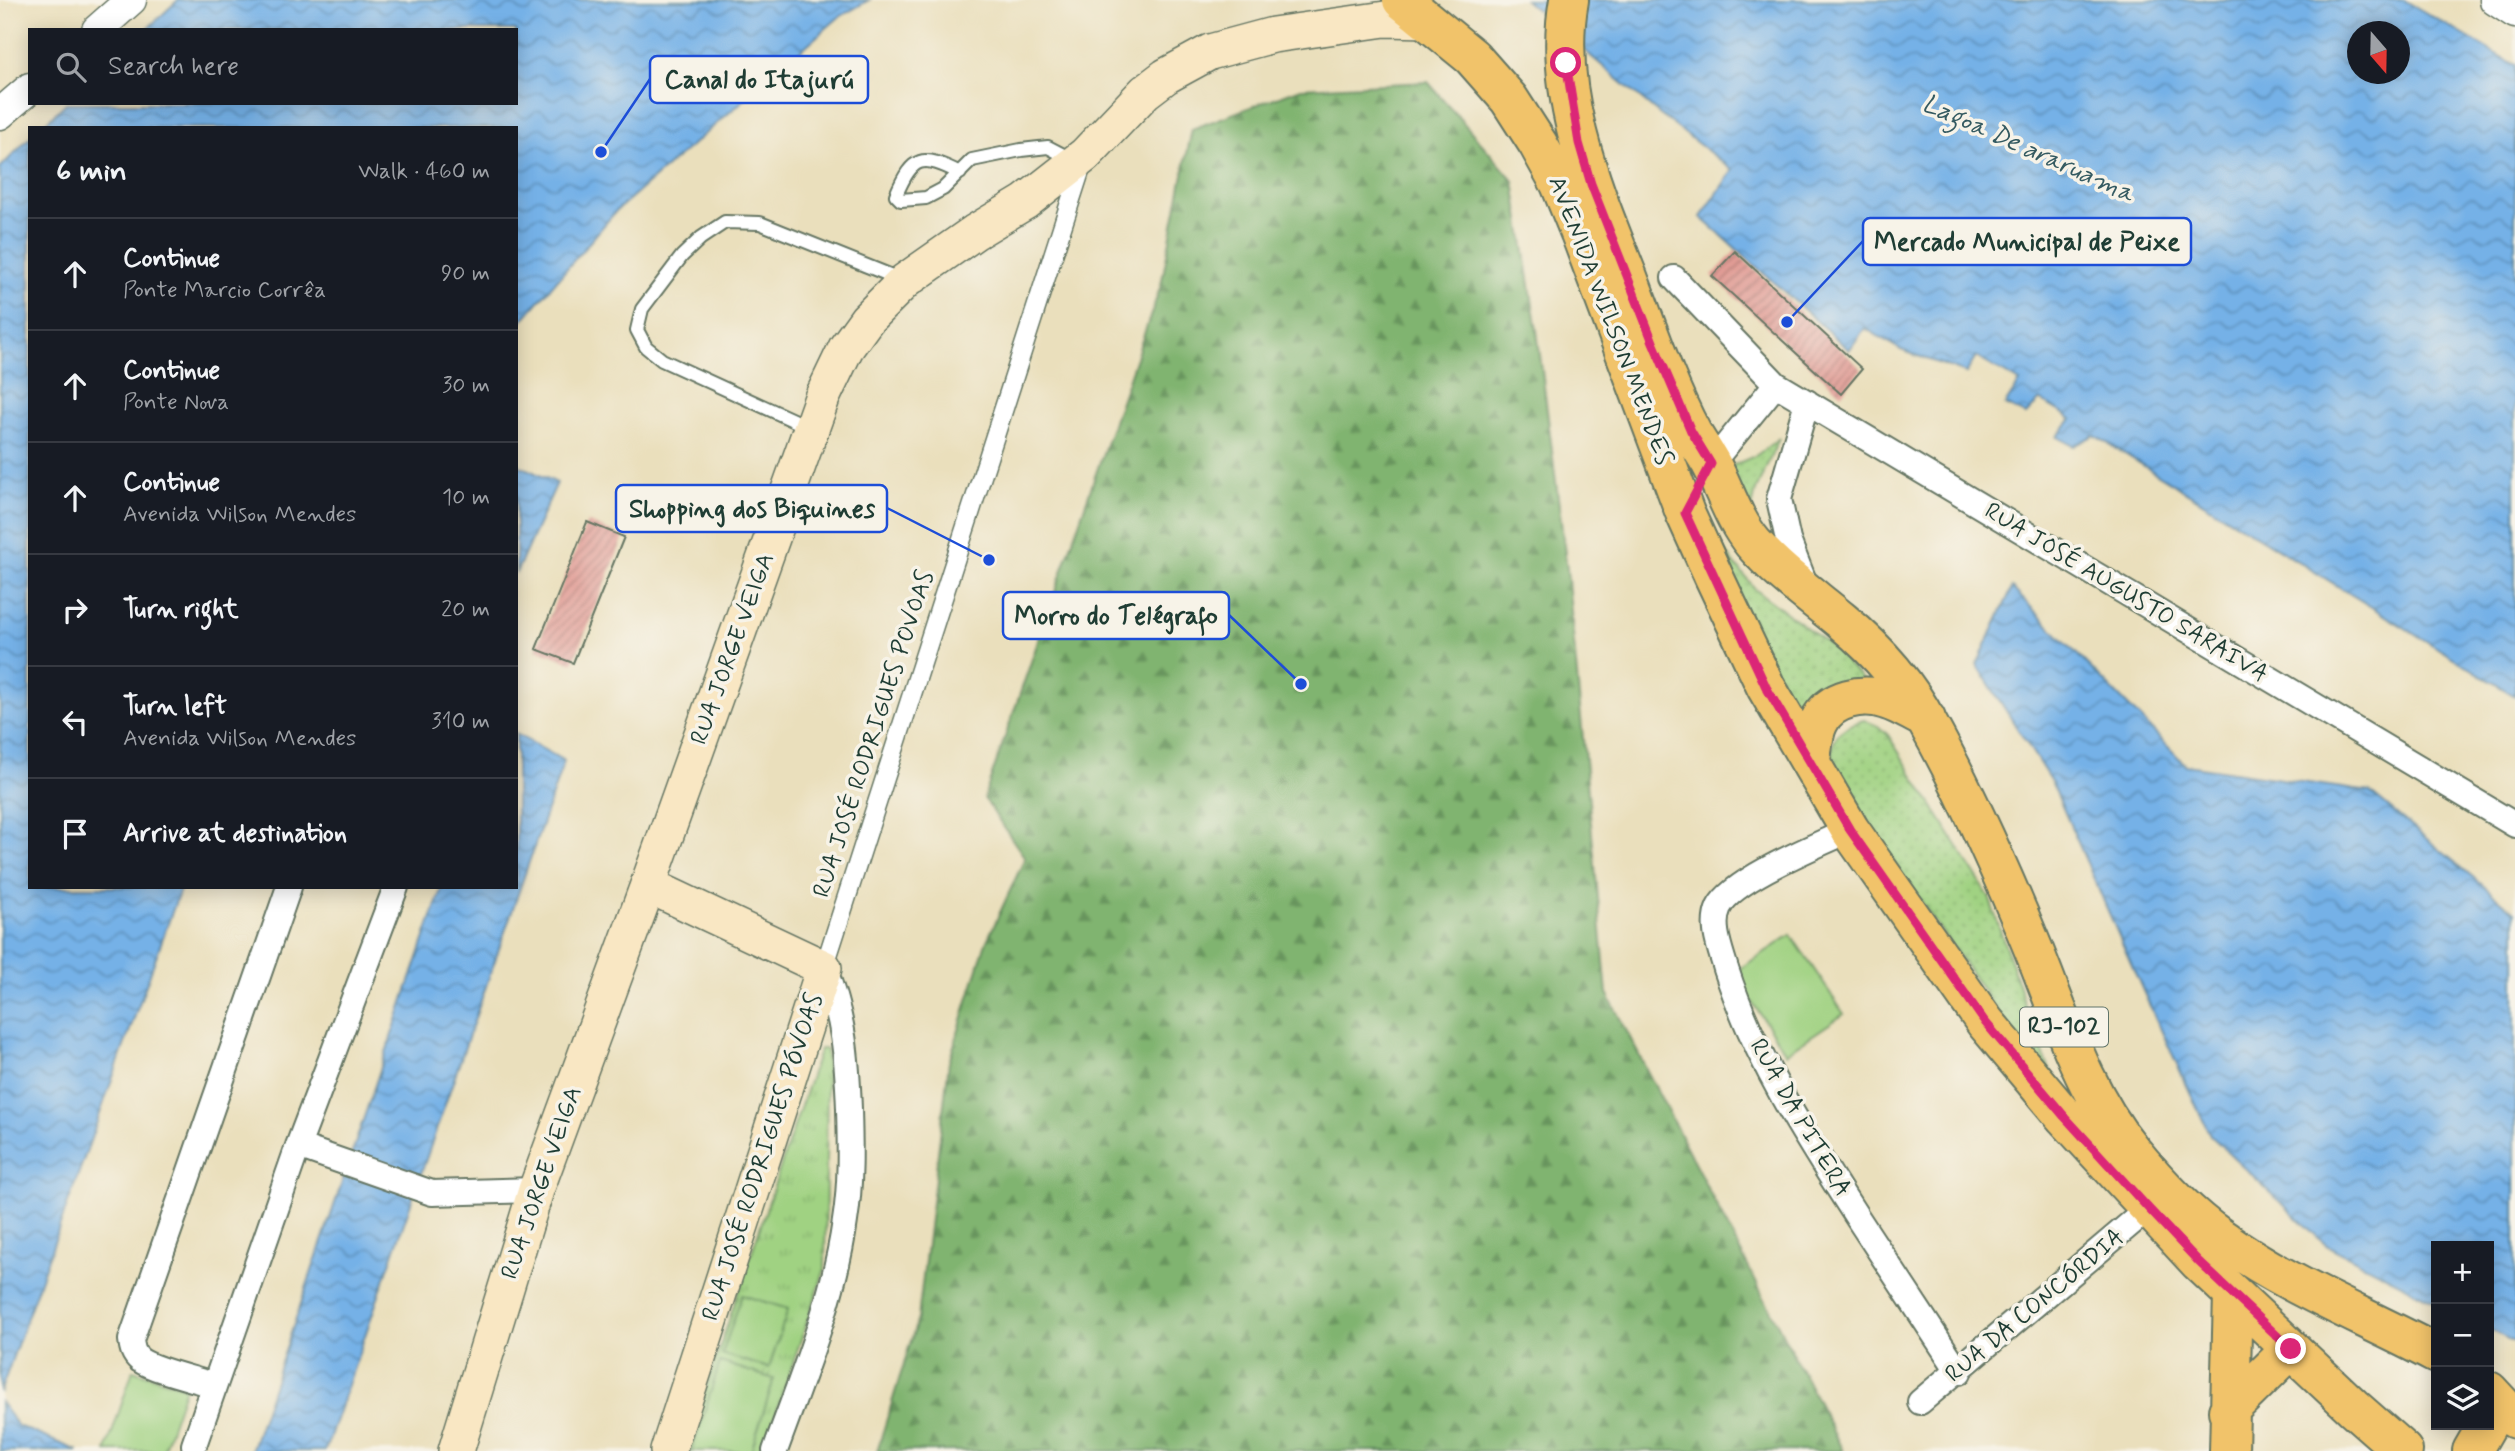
<!DOCTYPE html>
<meta charset="utf-8">
<style>
body{margin:0;font-family:Mynerve,sans-serif;background:#242831;color:#f1f3f6}
.controls{position:absolute;right:21px;bottom:21px;display:grid;overflow:hidden;border-radius:0px;box-shadow:0 4px 18px #0003}
.controls button{width:63px;height:63px;display:grid;place-items:center;padding:0;border:0;border-bottom:2px solid #363941;background:#171b24;color:#f1f3f6;font:35px sans-serif}
.compass{position:absolute;left:2347px;top:21px;width:63px;height:63px;border-radius:50%;background:#171b24;box-shadow:0 4px 18px #0003;rotate:160deg}
.stop{position:absolute;width:21px;height:21px;margin:-16px;border:5px solid #db2777;border-radius:50%;background:#fff}
.stop.end{background:#db2777;border-color:#fff;box-shadow:0 2px 7px #0008}
.list{margin:0;padding:0;list-style:none}
h2{display:flex;justify-content:space-between;align-items:center;height:91px;margin:0;padding:0 28px;font-size:30px}
h2 small{font-size:23px;font-weight:400;color:#9ea1a6}
.list li{display:grid;grid-template-columns:46px 1fr auto;gap:21px;align-items:center;box-sizing:border-box;height:112px;padding:0 28px;border-top:2px solid #363941}
.list b{display:block;font-size:26px;white-space:nowrap}
.list p{margin:0;font-size:23px;white-space:nowrap;color:#9ea1a6}
.list em{font-size:23px;font-style:normal;color:#9ea1a6}
.icon{flex:none;width:38px;height:38px;fill:none;stroke:currentColor;stroke-width:2;stroke-linecap:round;stroke-linejoin:round}
.map{position:relative;flex:none;width:2515px;height:1451px;overflow:hidden}
.search{position:absolute;background:#171b24;box-shadow:0 4px 18px #0003;left:28px;top:28px;width:490px;height:77px;display:flex;align-items:center;gap:18px;box-sizing:border-box;padding:0 24px;border-radius:0px;color:#9ea1a6;font-size:26px}
.panel{position:absolute;background:#171b24;box-shadow:0 4px 18px #0003;left:28px;top:126px;width:490px;height:763px;border-radius:0px}
.map>svg:first-child{display:block}
</style>
<div class="map">
<svg width="2515" height="1451" viewBox="0 0 2515 1451">
<defs>
<pattern id="grass-dots" width="8" height="8" patternUnits="userSpaceOnUse" patternTransform="scale(1.75)"><rect width="8" height="8" fill="#a0d282"/><path d="M2 2h.1M6 6h.1" fill="none" stroke="#89b571" stroke-width="1.8" stroke-linecap="round"/></pattern>
<pattern id="forest-firs" width="22" height="20" patternUnits="userSpaceOnUse" patternTransform="scale(1.75)"><rect width="22" height="20" fill="#80b470"/><path d="M5 1l3.5 6h-7zM16 11l3.5 6h-7z" fill="#68945d"/></pattern>
<pattern id="park-tufts" width="24" height="20" patternUnits="userSpaceOnUse" patternTransform="scale(1.75)"><rect width="24" height="20" fill="#a0d282"/><path d="M3 7l-1-3M5 7V3M7 7l1-3M15 17l-1-3M17 17v-4M19 17l1-3" fill="none" stroke="#89b571"/></pattern>
<pattern id="water-waves" width="16" height="10" patternUnits="userSpaceOnUse" patternTransform="scale(1.75)"><rect width="16" height="10" fill="#74b1e7"/><path d="M0 5q4-4 8 0t8 0" fill="none" stroke="#5f91bc"/></pattern>
<pattern id="building-hatch" width="6" height="6" patternUnits="userSpaceOnUse" patternTransform="scale(1.75)"><rect width="6" height="6" fill="#e19b94"/><path d="M-1 1l2-2M0 6l6-6M5 7l2-2" fill="none" stroke="#b6807a"/></pattern>
</defs>
<rect width="100%" height="100%" fill="#f7f3e8"/>
<filter id="ink" filterUnits="userSpaceOnUse"><feTurbulence type="fractalNoise" baseFrequency=".0143" numOctaves="2"/><feDisplacementMap in="SourceGraphic" scale="14" xChannelSelector="R" yChannelSelector="G"/><feConvolveMatrix kernelMatrix="1 2 1 2 8 2 1 2 1" color-interpolation-filters="sRGB"/></filter>
<filter id="wash" filterUnits="userSpaceOnUse"><feTurbulence type="fractalNoise" baseFrequency=".00686" numOctaves="4" result="noise"/><feDisplacementMap in="SourceGraphic" scale="28" xChannelSelector="R" yChannelSelector="G"/><feGaussianBlur stdDeviation="1.57" result="paint"/><feColorMatrix in="noise" values="0 0 0 0 0 0 0 0 0 0 0 0 0 0 0 0 0 1.4 0 .05"/><feComposite in="paint" operator="in"/></filter>
<g filter="url(#wash)">
<rect width="100%" height="100%" fill="#eadfbc"/>
<!-- grass -->
<path fill="url(#grass-dots)" stroke="#60885b" stroke-width="2" d="M1779 438 1756 490 1750 517 1727 468 1757 455Z
M1702 523 1756 590 1831 646 1869 687 1798 729Z
M1864 720 1878 726 1888 735 1989 897 2036 1038 2072 1119 1849 798C1834 764 1815 734 1864 720Z"/>
<!-- forest -->
<path fill="url(#forest-firs)" stroke="#507852" stroke-width="2" d="M1428 82 1514 181 1537 331 1567 569 1607 993 1843 1451H877L918 1318 949 1062 985 945 1025 858 984 798 1161 285 1192 129 1301 88Z"/>
<!-- park -->
<path fill="url(#park-tufts)" stroke="#60885b" stroke-width="2" d="M820 1049H826L827 1072 825 1269 763 1451H685Z"/>
<!-- pitch -->
<path fill="#a0d282" stroke="#60885b" stroke-width="2" d="M1791 935 1844 1014 1786 1053 1733 973Z
M742 1295 788 1309 769 1368 722 1354Z
M720 1362 774 1379 751 1451H692Z
M133 1370 185 1387 163 1451H106Z"/>
<!-- water -->
<path fill="url(#water-waves)" stroke="#4a778e" stroke-width="2" fill-rule="evenodd" d="M178 0H869L838 18 616 211 516 328V128H40L66 103H516V30H146Z
M1525 0H2404L2515 65V696L2094 435 2074 446 2057 437 2072 419 2040 400 2026 415 2005 405 2020 382 1976 357 1966 373 1901 350 1865 328 1849 350 1701 217 1733 170 1659 114ZM2358 32H2400V74H2358Z
M30 137V887H181L0 1393V168Z
M516 464 557 483 516 573Z
M2012 588 2186 765 2370 792 2515 912V1343L2489 1329V1246H2436V1302L2326 1245 2210 1135 2144 993 2052 783 1977 665Z
M516 734 564 761 325 1451H251L442 887H516Z
M0 1402 18 1426 78 1451H0Z"/>
<g id="blocks">
<!-- building -->
<path fill="url(#building-hatch)" d="M1735 251 1862 369 1841 394 1712 276Z
M587 522 624 537 573 663 536 649Z"/>
</g>
</g>
<g filter="url(#ink)">
<use href="#blocks" fill-opacity="0" stroke="#667664" stroke-width="2"/>
<g fill="none" stroke-linecap="round" stroke-linejoin="round">
<defs>
<path id="service" d="M960 173C922 154 913 155 896 195L901 200 926 198 943 189 972 160 1021 150 1048 147 1073 160
M808 427 662 360 646 347 637 330 642 309 682 256 701 238 725 222 760 223 902 280"/>
<path id="pedestrian" d="M824 968 1083 162"/>
<path id="minor" d="M1674 278 1776 384 2515 825
M1711 464 1776 384
M1806 586 1788 540 1779 499 1807 402
M1850 830C1820 844 1733 879 1719 907 1710 926 1721 951 1726 969 1755 1059 1806 1138 1857 1217 1891 1268 1925 1320 1959 1372
M298 1146 432 1193 536 1190
M213 1385C195 1379 154 1370 140 1360 133 1354 132 1348 131 1340L289 887
M1920 1402 2149 1208
M194 1445 298 1146 396 887
M775 1451C802 1376 834 1300 845 1221 851 1184 850 1146 849 1109 847 1055 844 1019 824 968"/>
<path id="tertiary" d="M2495 0 2515 13
M97 30 131 0
M0 114 30 88"/>
<path id="secondary" d="M648 885 824 968 668 1451
M456 1451 536 1190 648 885 822 398 846 348 867 319 905 281 975 232 1025 202 1085 155 1145 92 1166 76 1210 52 1273 35 1385 19 1428 20"/>
<path id="primary" d="M1402 0 1472 57 1509 99 1538 144 1560 184 1580 233 1685 513 1714 577 1766 687 1850 830 1985 1022 2064 1116 2199 1262 2354 1408 2403 1451
M1569 0C1552 94 1594 191 1628 277 1647 327 1667 386 1692 433 1698 443 1704 452 1710 462 1725 489 1733 519 1753 543 1779 573 1812 596 1842 621 1877 650 1907 683 1928 724 1969 798 2003 875 2035 953 2062 1020 2084 1093 2131 1150 2157 1182 2187 1214 2221 1238 2287 1286 2365 1316 2436 1354
M1811 760C1813 747 1813 733 1819 722 1830 698 1863 692 1886 700 1900 704 1913 713 1926 719
M2489 1391 2515 1419
M2228 1411 2291 1349
M2229 1451 2233 1294
M2472 1451 2487 1425"/>
</defs>
<!-- service casing -->
<use href="#service" stroke="#667664" stroke-width="16"/>
<!-- pedestrian casing -->
<use href="#pedestrian" stroke="#667664" stroke-width="21"/>
<!-- minor casing -->
<use href="#minor" stroke="#667664" stroke-width="28"/>
<!-- tertiary casing -->
<use href="#tertiary" stroke="#667664" stroke-width="33"/>
<!-- secondary casing -->
<use href="#secondary" stroke="#667664" stroke-width="38"/>
<!-- primary casing -->
<use href="#primary" stroke="#667664" stroke-width="42"/>
<!-- service -->
<use href="#service" stroke="#fff" stroke-width="12"/>
<!-- pedestrian -->
<use href="#pedestrian" stroke="#fff" stroke-width="18"/>
<!-- minor -->
<use href="#minor" stroke="#fff" stroke-width="24"/>
<!-- tertiary -->
<use href="#tertiary" stroke="#fff" stroke-width="30"/>
<!-- secondary -->
<use href="#secondary" stroke="#f9e7c3" stroke-width="35"/>
<!-- primary -->
<use href="#primary" stroke="#f1c36a" stroke-width="38"/>
</g>
</g>
<g fill="none" stroke-linecap="round" stroke-linejoin="round" filter="url(#ink)">
<!-- route -->
<path stroke="#db2777" stroke-width="9" d="M1566 63 1579 143 1591 184 1653 342 1691 431 1711 464 1685 513 1766 687 1850 830 1985 1022 2064 1116 2149 1209 2199 1262 2291 1349"/>
</g>
<g text-anchor="middle" dominant-baseline="central" stroke-width="7" stroke-linejoin="round" paint-order="stroke">
<!-- shield labels -->
<rect fill="#f7f3e8" stroke="#60746a" stroke-width="2" x="2020" y="1007.5" width="88" height="39" rx="5"/>
<g font-size="23" font-weight="bold" fill="#1f3d34">
<text x="2064" y="1027">RJ-102</text>
</g>
<!-- street labels -->
<g font-size="24" fill="#1f3d34" stroke="#f7f3e8">
<text transform="translate(1610 321) rotate(69)">AVENIDA WILSON MENDES</text>
<text transform="translate(2126 593) rotate(31)">RUA JOSÉ AUGUSTO SARAIVA</text>
<text transform="translate(733 649) rotate(-70)">RUA JORGE VEIGA</text>
<text transform="translate(874 734) rotate(-72)">RUA JOSÉ RODRIGUES POVOAS</text>
<text transform="translate(1800 1118) rotate(60)">RUA DA PITERA</text>
<text transform="translate(763 1157) rotate(-72)">RUA JOSÉ RODRIGUES PÓVOAS</text>
<text transform="translate(542 1183) rotate(-71)">RUA JORGE VEIGA</text>
<text transform="translate(2035 1306) rotate(-40)">RUA DA CONCÓRDIA</text>
</g>
<!-- water labels -->
<g font-size="26" font-style="italic" fill="#345a61" stroke="#f7f3e8">
<text transform="translate(2028 149) rotate(24)">Lagoa De araruama</text>
</g>
</g>
<!-- callouts -->
<path fill="none" stroke="#1d4ed8" stroke-width="2.5" d="M601 152L650 79M1787 322L1863 241M989 560L887 508M1301 684L1229 615"/>
<g fill="#1d4ed8" stroke="#f7f3e8" stroke-width="2.5">
<circle cx="601" cy="152" r="7"/>
<circle cx="1787" cy="322" r="7"/>
<circle cx="989" cy="560" r="7"/>
<circle cx="1301" cy="684" r="7"/>
</g>
<g fill="#f7f3e8" stroke="#1d4ed8" stroke-width="2.5">
<rect x="650" y="56" width="218" height="47" rx="7"/>
<rect x="1863" y="218" width="328" height="47" rx="7"/>
<rect x="616" y="485" width="271" height="47" rx="7"/>
<rect x="1003" y="592" width="226" height="47" rx="7"/>
</g>
<g font-size="26" text-anchor="middle" font-weight="bold" fill="#1f3d34">
<text x="759" y="88">Canal do Itajurú</text>
<text x="2027" y="250">Mercado Municipal de Peixe</text>
<text x="752" y="517">Shopping dos Biquines</text>
<text x="1116" y="624">Morro do Telégrafo</text>
</g>
</svg>
<div class="controls">
<button>+</button>
<button>−</button>
<button><svg class="icon" aria-label="layers" viewBox="0 0 24 24"><path d="M12 4l9 5-9 5-9-5zM3 14l9 5 9-5"/></svg></button>
</div>
<svg class="compass" viewBox="-18 -18 36 36"><path d="M0-13l5 13h-10z" fill="#e53935"/><path d="M0 13l5-13h-10z" fill="#9ea1a6"/></svg>
<div class="stop" style="left:1566px;top:63px"></div>
<div class="stop end" style="left:2291px;top:1349px"></div>
<div class="search"><svg class="icon" aria-label="search" viewBox="0 0 24 24"><circle cx="10" cy="10" r="6"/><path d="M15 15l6 6"/></svg>Search here</div>
<section class="panel">
<h2>6 min<small>Walk · 460 m</small></h2>
<ul class="list">
<li><svg class="icon" aria-label="ahead" viewBox="0 0 24 24"><path d="M12 20V5M6 11l6-6 6 6"/></svg><div><b>Continue</b><p>Ponte Marcio Corrêa</p></div><em>90 m</em></li>
<li><svg class="icon" aria-label="ahead" viewBox="0 0 24 24"><path d="M12 20V5M6 11l6-6 6 6"/></svg><div><b>Continue</b><p>Ponte Nova</p></div><em>30 m</em></li>
<li><svg class="icon" aria-label="ahead" viewBox="0 0 24 24"><path d="M12 20V5M6 11l6-6 6 6"/></svg><div><b>Continue</b><p>Avenida Wilson Mendes</p></div><em>10 m</em></li>
<li><svg class="icon" aria-label="right" viewBox="0 0 24 24"><path d="M7 20v-9h11M14 6l5 5-5 5"/></svg><div><b>Turn right</b></div><em>20 m</em></li>
<li><svg class="icon" aria-label="left" viewBox="0 0 24 24"><path d="M17 20v-9H6M10 6l-5 5 5 5"/></svg><div><b>Turn left</b><p>Avenida Wilson Mendes</p></div><em>310 m</em></li>
<li><svg class="icon" aria-label="arrive" viewBox="0 0 24 24"><path d="M6 21V4h12l-3 4 3 4H6"/></svg><div><b>Arrive at destination</b></div></li>
</ul>
</section>
</div>
